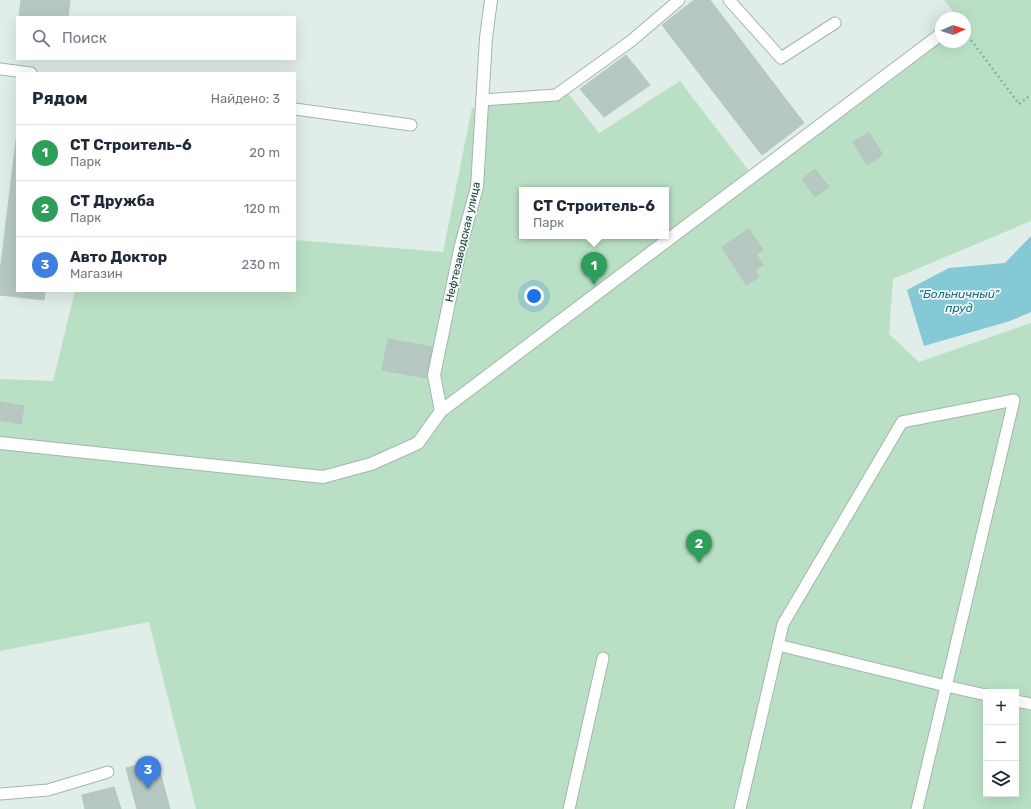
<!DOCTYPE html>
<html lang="ru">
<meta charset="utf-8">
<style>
body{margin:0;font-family:Rubik,sans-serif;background:#f6f6f7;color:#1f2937}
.controls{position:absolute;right:12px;bottom:12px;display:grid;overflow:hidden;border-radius:0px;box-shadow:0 4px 16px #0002}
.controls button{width:36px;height:36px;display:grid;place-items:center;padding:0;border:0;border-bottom:1px solid #e0e1e3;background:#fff;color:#1f2937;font:20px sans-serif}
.compass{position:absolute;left:935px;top:12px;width:36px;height:36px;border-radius:50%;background:#fff;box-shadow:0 4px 16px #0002;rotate:87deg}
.you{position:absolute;left:534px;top:296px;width:14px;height:14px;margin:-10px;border:3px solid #fff;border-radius:50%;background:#1a73e8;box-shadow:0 0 0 6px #1a73e833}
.badge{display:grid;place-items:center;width:26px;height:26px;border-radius:50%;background:#b45309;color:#fff;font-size:13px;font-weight:700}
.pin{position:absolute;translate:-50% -33px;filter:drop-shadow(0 1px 2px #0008)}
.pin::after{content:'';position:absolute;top:21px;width:14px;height:12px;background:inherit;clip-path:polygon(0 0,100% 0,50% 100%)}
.popup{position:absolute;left:519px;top:187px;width:150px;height:52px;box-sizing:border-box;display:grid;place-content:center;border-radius:0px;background:#fff;filter:drop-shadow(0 1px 3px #0005);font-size:13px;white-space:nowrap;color:#747a83}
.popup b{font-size:15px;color:#1f2937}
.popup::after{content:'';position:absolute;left:50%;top:100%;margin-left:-8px;border:8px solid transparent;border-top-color:#fff}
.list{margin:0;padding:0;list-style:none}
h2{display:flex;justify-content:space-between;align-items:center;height:52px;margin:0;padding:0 16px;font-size:17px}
h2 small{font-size:13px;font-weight:400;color:#747a83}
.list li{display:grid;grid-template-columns:26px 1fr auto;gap:12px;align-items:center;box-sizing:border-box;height:56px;padding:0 16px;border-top:1px solid #e0e1e3}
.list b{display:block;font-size:15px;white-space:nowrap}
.list p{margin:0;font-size:13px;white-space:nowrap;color:#747a83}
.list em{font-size:13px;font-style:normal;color:#747a83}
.icon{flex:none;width:22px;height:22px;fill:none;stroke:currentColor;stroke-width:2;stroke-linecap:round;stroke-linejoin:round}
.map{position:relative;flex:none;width:1031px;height:809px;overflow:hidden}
.search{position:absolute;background:#fff;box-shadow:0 4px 16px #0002;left:16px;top:16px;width:280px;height:44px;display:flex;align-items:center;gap:10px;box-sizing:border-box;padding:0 14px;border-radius:0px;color:#747a83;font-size:15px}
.panel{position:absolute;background:#fff;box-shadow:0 4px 16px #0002;left:16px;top:72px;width:280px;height:220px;border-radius:0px}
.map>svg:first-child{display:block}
</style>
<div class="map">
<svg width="1031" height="809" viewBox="0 0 1031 809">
<rect width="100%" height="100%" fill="#e1ede8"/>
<!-- green -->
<path fill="#b9e0c4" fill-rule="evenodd" d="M944 0H1031V221L893 279 889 334 919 362 1031 323V809H196L149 622 0 651V379L53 381 75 291H295V240L443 252 472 108 567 92 599 133 680 81 752 175 941 30V42H965V18H956L958 17ZM522 190H666V236H522ZM986 692H1016V794H986Z"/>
<!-- water -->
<path fill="#85c8d6" d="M1031 236V312L1010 321 924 346 907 290 949 268 1005 263Z"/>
<!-- building -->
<path fill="#b6c8c1" stroke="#b3c7bf" d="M21 0H70L68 17H19Z
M694 0H710L804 123 762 155 662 25Z
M626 55 650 85 604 117 580 89Z
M17 132V291H45L44 300 0 295V273Z
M869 132 883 155 867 165 853 142Z
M815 169 829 187 815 197 802 179Z
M749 229 763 250 756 254 763 265 755 270 759 277 746 285 722 247Z
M388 339 432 347 426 378 382 370Z
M0 402 24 406 21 424 0 420Z
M157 760 170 809H137L126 768Z
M114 787 121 809H85L82 795Z"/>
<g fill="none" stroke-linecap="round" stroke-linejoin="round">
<defs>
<path id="lane" d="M729 0 781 58 835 23
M0 69 31 73
M482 100 556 95 631 41 679 0
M295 109 411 125
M778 645 946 686 986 695
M1016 701 1031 704
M0 794 48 790 108 772
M569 809 603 658
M740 809 783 624 902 422 1014 400 917 809"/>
<path id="street" d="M441 411 434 375 461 245 477 187 486 38 491 0
M0 443 323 477 371 464 418 443 441 411 941 34"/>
</defs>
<!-- lane casing -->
<use href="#lane" stroke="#a3b5af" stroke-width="13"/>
<!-- street casing -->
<use href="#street" stroke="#a3b5af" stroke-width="14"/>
<!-- path -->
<path stroke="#7fb3a4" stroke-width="2.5" stroke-dasharray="2 3" stroke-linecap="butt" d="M965 32 1019 104 1031 95"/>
<!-- lane -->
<use href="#lane" stroke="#fff" stroke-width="11"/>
<!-- street -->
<use href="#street" stroke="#fff" stroke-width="12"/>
</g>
<g text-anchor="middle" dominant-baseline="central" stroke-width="3.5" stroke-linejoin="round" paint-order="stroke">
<!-- street labels -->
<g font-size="11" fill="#203f37" stroke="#f2f9f6">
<text transform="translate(463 242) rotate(-77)">Нефтезаводская улица</text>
</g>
<!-- water labels -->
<g font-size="12" font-style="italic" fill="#166c80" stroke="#f2f9f6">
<text x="959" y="294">"Больничный"<tspan x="959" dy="14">пруд</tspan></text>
</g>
</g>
</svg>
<div class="controls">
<button>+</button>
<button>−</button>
<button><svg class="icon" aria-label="layers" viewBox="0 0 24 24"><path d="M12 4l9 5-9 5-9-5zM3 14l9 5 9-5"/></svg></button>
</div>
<svg class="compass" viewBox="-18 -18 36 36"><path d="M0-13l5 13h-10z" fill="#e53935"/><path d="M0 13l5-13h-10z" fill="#747a83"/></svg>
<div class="you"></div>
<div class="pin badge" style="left:594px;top:285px;background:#2e9e5b">1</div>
<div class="popup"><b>СТ Строитель-6</b>Парк</div>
<div class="pin badge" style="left:699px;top:563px;background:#2e9e5b">2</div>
<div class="pin badge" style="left:148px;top:789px;background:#3f7fe0">3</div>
<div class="search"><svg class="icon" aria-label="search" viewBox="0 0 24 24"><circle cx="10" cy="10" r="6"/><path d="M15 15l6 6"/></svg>Поиск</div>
<section class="panel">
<h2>Рядом<small>Найдено: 3</small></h2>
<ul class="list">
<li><span class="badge" style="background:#2e9e5b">1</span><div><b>СТ Строитель-6</b><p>Парк</p></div><em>20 m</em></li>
<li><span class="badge" style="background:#2e9e5b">2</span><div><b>СТ Дружба</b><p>Парк</p></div><em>120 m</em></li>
<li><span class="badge" style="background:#3f7fe0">3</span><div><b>Авто Доктор</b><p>Магазин</p></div><em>230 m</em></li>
</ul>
</section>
</div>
